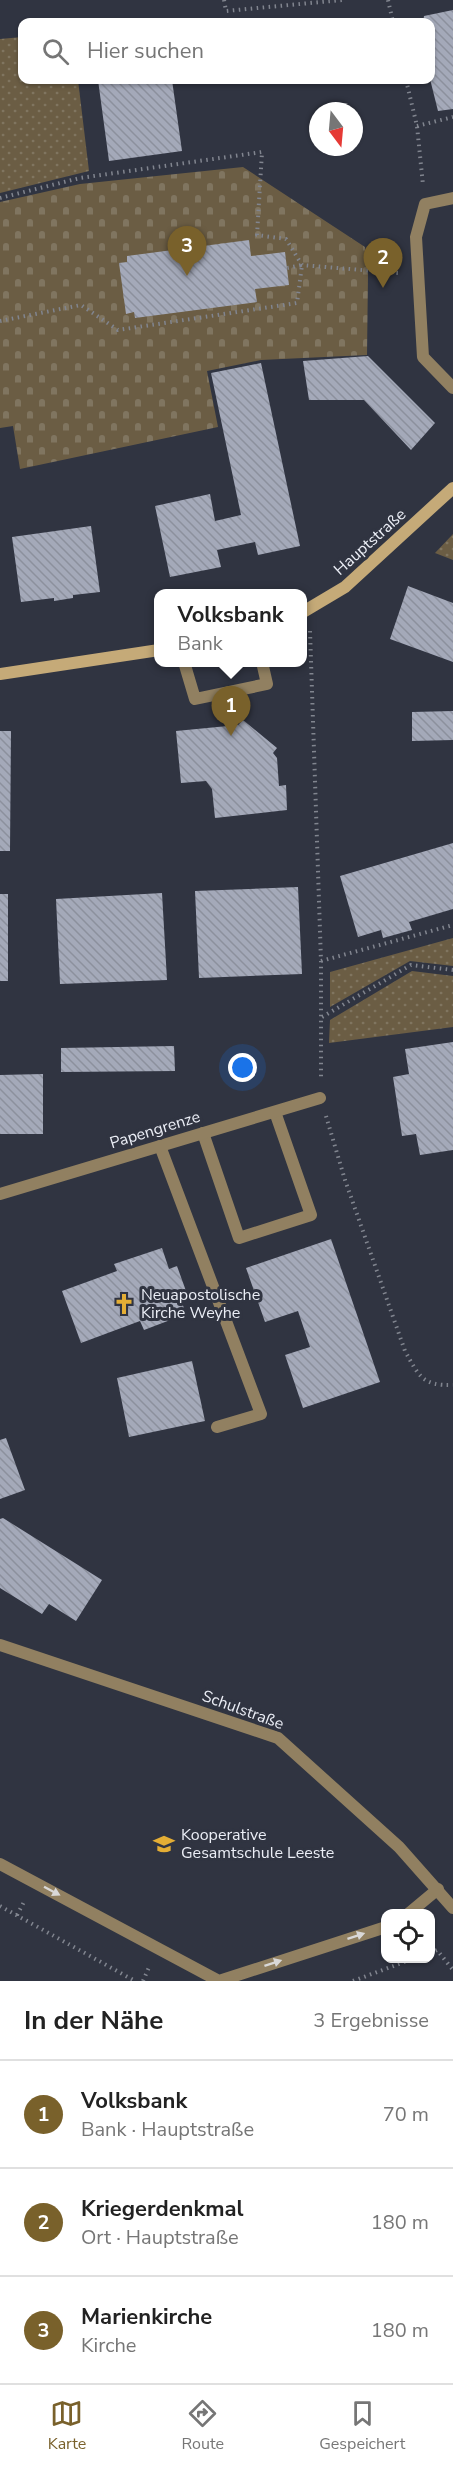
<!DOCTYPE html>
<html lang="de">
<meta charset="utf-8">
<style>
body{margin:0;font-family:"Nunito Sans",sans-serif;background:#f2f2f2;color:#222}
.controls{position:absolute;right:18px;bottom:18px;display:grid;overflow:hidden;border-radius:12px;box-shadow:0 2px 4px #0004}
.controls button{width:54px;height:54px;display:grid;place-items:center;padding:0;border:0;border-bottom:2px solid #e0e0e0;background:#fff;color:#222;font:30px sans-serif}
.compass{position:absolute;left:309px;top:102px;width:54px;height:54px;border-radius:50%;background:#fff;box-shadow:0 2px 4px #0004;rotate:164deg}
.you{position:absolute;left:243px;top:1068px;width:21px;height:21px;margin:-15px;border:4px solid #fff;border-radius:50%;background:#1a73e8;box-shadow:0 0 0 9px #1a73e833}
.badge{display:grid;place-items:center;width:39px;height:39px;border-radius:50%;background:#79612b;color:#fff;font-size:20px;font-weight:700}
.pin{position:absolute;translate:-50% -50px;filter:drop-shadow(0 2px 3px #0008)}
.pin::after{content:'';position:absolute;top:32px;width:21px;height:18px;background:inherit;clip-path:polygon(0 0,100% 0,50% 100%)}
.popup{position:absolute;left:154px;top:589px;width:153px;height:78px;box-sizing:border-box;display:grid;place-content:center;border-radius:12px;background:#fff;filter:drop-shadow(0 2px 4px #0005);font-size:20px;white-space:nowrap;color:#767676}
.popup b{font-size:22px;color:#222}
.popup::after{content:'';position:absolute;left:50%;top:100%;margin-left:-12px;border:12px solid transparent;border-top-color:#fff}
.list{margin:0;padding:0;list-style:none}
h2{display:flex;justify-content:space-between;align-items:center;height:78px;margin:0;padding:0 24px;font-size:26px}
h2 small{font-size:20px;font-weight:400;color:#767676}
.list li{display:grid;grid-template-columns:39px 1fr auto;gap:18px;align-items:center;box-sizing:border-box;height:108px;padding:0 24px;border-top:2px solid #e0e0e0}
.list b{display:block;font-size:22px;white-space:nowrap}
.list p{margin:0;font-size:20px;white-space:nowrap;color:#767676}
.list em{font-size:20px;font-style:normal;color:#767676}
.icon{flex:none;width:33px;height:33px;fill:none;stroke:currentColor;stroke-width:2;stroke-linecap:round;stroke-linejoin:round}
.map{position:relative;flex:none;width:453px;height:1981px;overflow:hidden}
.search{position:absolute;background:#fff;box-shadow:0 2px 4px #0004;left:18px;right:18px;top:18px;height:66px;display:flex;align-items:center;gap:15px;box-sizing:border-box;padding:0 21px;border-radius:12px;color:#767676;font-size:22px}
.sheet{height:402px;background:#fff}
nav{display:flex;justify-content:space-around;align-items:center;box-sizing:border-box;height:84px;border-top:2px solid #e0e0e0;background:#fff;font-size:16px;color:#767676}
nav a{display:grid;justify-items:center;gap:3px}
nav .on{color:#79612b}
.map>svg:first-child{display:block}
</style>
<div class="map">
<svg width="453" height="1981" viewBox="0 0 453 1981">
<defs>
<pattern id="grass-dots" width="8" height="8" patternUnits="userSpaceOnUse" patternTransform="scale(1.5)"><rect width="8" height="8" fill="#6b5d44"/><path d="M2 2h.1M6 6h.1" fill="none" stroke="#807560" stroke-width="1.8" stroke-linecap="round"/></pattern>
<pattern id="cemetery-stones" width="16" height="16" patternUnits="userSpaceOnUse" patternTransform="scale(1.5)"><rect width="16" height="16" fill="#6b5d44"/><path d="M2 7V4a2 2 0 0 1 4 0v3zM10 15v-3a2 2 0 0 1 4 0v3z" fill="#807560"/></pattern>
<pattern id="building-back-hatch" width="6" height="6" patternUnits="userSpaceOnUse" patternTransform="scale(1.5)"><rect width="6" height="6" fill="#a4a9b9"/><path d="M-1 5l2 2M0 0l6 6M5-1l2 2" fill="none" stroke="#8c909d"/></pattern>
</defs>
<rect width="100%" height="100%" fill="#303441"/>
<!-- grass -->
<path fill="url(#grass-dots)" d="M22 37V80H78L89 171 0 193V39Z
M453 534V560L435 553Z
M453 938V966L410 961 330 1007V972Z
M412 971 453 976V1027L329 1043 330 1020Z"/>
<!-- cemetery -->
<path fill="url(#cemetery-stones)" d="M243 167 365 247 368 275 367 355 261 360 207 371 218 427 20 469 13 426 0 428V202L80 184Z"/>
<!-- building -->
<path fill="url(#building-back-hatch)" d="M453 10V109L438 111 430 79V22H423L424 16Z
M98 80H172L182 151 109 161Z
M249 240 251 256 285 252 289 285 255 289 257 302 135 318 134 312 126 314 119 263 127 262V256Z
M368 356 435 423 411 450 364 400H309L303 361Z
M261 363 300 546 258 555 255 542 217 550 221 567 170 577 155 506 210 494 215 521 241 515 211 373Z
M91 526 100 592 73 595V598L54 601V598L21 602 12 537Z
M408 586 453 603V662L390 639Z
M453 711V740L412 741V712Z
M243 720 277 748 273 753 277 758 279 786 286 785 287 810 215 818 212 789 206 781 181 783 176 731 238 725Z
M0 731H11L10 851H0Z
M453 843V909L409 922 412 930 383 938 381 930 358 937 340 876Z
M298 887 302 974 199 978 195 891Z
M162 893 167 980 60 984 56 899Z
M0 894H8V981H0Z
M453 1042V1150L420 1155 416 1134 402 1136 393 1077 409 1074 405 1049Z
M174 1046 175 1071 61 1072V1048Z
M43 1074V1134H0V1075Z
M331 1239 380 1382 303 1408 285 1355 310 1347 298 1311 265 1322 246 1268Z
M162 1248 169 1269 177 1266 186 1291 179 1294 186 1314 144 1330 140 1321 81 1343 62 1291 117 1271 114 1264Z
M192 1361 205 1421 129 1437 117 1378Z
M6 1438 25 1490 0 1499V1440Z
M3 1518 102 1580 76 1621 49 1604 42 1614 0 1588V1519Z"/>
<g fill="none" stroke-linecap="round" stroke-linejoin="round">
<!-- path -->
<path stroke="#81858f" stroke-width="4" stroke-dasharray="1.5 4.5" stroke-linecap="butt" d="M224 0 226 11 342 0
M388 0 393 22
M406 80 417 126 423 185
M417 126 453 117
M0 198 80 178 262 152 257 235 286 239 302 265 398 273
M0 321 81 305 118 330 297 303 302 265 287 268
M310 631 321 961V1079
M321 961 453 925
M322 1017 411 965 453 970
M326 1116 345 1180 405 1351C419 1376 422 1386 453 1385
M0 1906 135 1981
M17 1915 25 1900
M430 1953 437 1950 453 1970
M143 1981 150 1965
M353 1981 415 1958"/>
<!-- service -->
<path stroke="#918061" stroke-width="12" d="M453 198 425 204 416 237 423 357 453 388
M184 662 195 699 267 684 262 662
M203 1133 239 1238 311 1215 275 1112
M160 1146 261 1414 217 1427
M0 1864 219 1981
M408 1914 438 1889
M219 1981 386 1927"/>
<!-- minor -->
<path stroke="#918061" stroke-width="12" d="M0 1194 320 1098
M0 1645 278 1738 399 1847 453 1908"/>
<!-- secondary -->
<path stroke="#c5aa78" stroke-width="12" d="M303 612 345 587 453 488
M0 674 159 650"/>
</g>
<!-- one-way arrows -->
<defs><path id="oneway-solid" d="M-6-.8H1V-3.2L6.5 0L1 3.2V.8H-6Z" transform="scale(1.5)"/></defs>
<g fill="#d9d8d8">
<use href="#oneway-solid" transform="translate(52 1891) rotate(28)"/>
<use href="#oneway-solid" transform="translate(356 1936) rotate(-18)"/>
<use href="#oneway-solid" transform="translate(273 1963) rotate(-18)"/>
</g>
<!-- icons -->
<defs>
<symbol id="church-bare" viewBox="-9 -9 18 18"><path d="M-1.2-6h2.4v3.5h3.3v2.4h-3.3V6h-2.4V-.1h-3.3v-2.4h3.3Z" fill="#e4ae35" stroke="#303441" stroke-width="2.5" paint-order="stroke"/></symbol>
<symbol id="school-bare" viewBox="-9 -9 18 18"><path d="M0-5L7-2L0 1L-7-2ZM-4 1L0 2.5L4 1V4Q0 6-4 4Z" fill="#e4ae35" stroke="#303441" stroke-width="2.5" paint-order="stroke"/></symbol>
</defs>
<g fill-rule="evenodd">
<use href="#church-bare" x="109" y="1289" width="30" height="30"/>
<use href="#school-bare" x="149" y="1829" width="30" height="30"/>
</g>
<g text-anchor="middle" dominant-baseline="central" stroke-width="6" stroke-linejoin="round" paint-order="stroke">
<!-- street labels -->
<g font-size="16" fill="#ebeef6" stroke="#303441">
<text transform="translate(370 542) rotate(-42)">Hauptstraße</text>
<text transform="translate(155 1130) rotate(-17)">Papengrenze</text>
<text transform="translate(243 1710) rotate(20)">Schulstraße</text>
</g>
<!-- poi labels -->
<g font-size="16" fill="#ebeef6" stroke="#303441" text-anchor="start">
<text x="141" y="1295">Neuapostolische<tspan x="141" dy="18">Kirche Weyhe</tspan></text>
<text x="181" y="1835">Kooperative<tspan x="181" dy="18">Gesamtschule Leeste</tspan></text>
</g>
</g>
</svg>
<div class="controls">
<button><svg class="icon" aria-label="locate" viewBox="0 0 24 24"><circle cx="12" cy="12" r="6"/><path d="M12 2v4M12 18v4M2 12h4M18 12h4"/></svg></button>
</div>
<svg class="compass" viewBox="-18 -18 36 36"><path d="M0-13l5 13h-10z" fill="#e53935"/><path d="M0 13l5-13h-10z" fill="#767676"/></svg>
<div class="you"></div>
<div class="pin badge" style="left:231px;top:736px">1</div>
<div class="popup"><b>Volksbank</b>Bank</div>
<div class="pin badge" style="left:383px;top:288px">2</div>
<div class="pin badge" style="left:187px;top:276px">3</div>
<div class="search"><svg class="icon" aria-label="search" viewBox="0 0 24 24"><circle cx="10" cy="10" r="6"/><path d="M15 15l6 6"/></svg>Hier suchen</div>
</div>
<section class="sheet">
<h2>In der Nähe<small>3 Ergebnisse</small></h2>
<ul class="list">
<li><span class="badge">1</span><div><b>Volksbank</b><p>Bank · Hauptstraße</p></div><em>70 m</em></li>
<li><span class="badge">2</span><div><b>Kriegerdenkmal</b><p>Ort · Hauptstraße</p></div><em>180 m</em></li>
<li><span class="badge">3</span><div><b>Marienkirche</b><p>Kirche</p></div><em>180 m</em></li>
</ul>
</section>
<nav>
<a class="on"><svg class="icon" aria-label="map" viewBox="0 0 24 24"><path d="M3 6l6-2 6 2 6-2v14l-6 2-6-2-6 2zM9 4v14M15 6v14"/></svg>Karte</a>
<a><svg class="icon" aria-label="directions" viewBox="0 0 24 24"><path d="M12 3l9 9-9 9-9-9zM9 14v-3h6M13 9l2 2-2 2"/></svg>Route</a>
<a><svg class="icon" aria-label="saved" viewBox="0 0 24 24"><path d="M7 4h10v16l-5-4-5 4z"/></svg>Gespeichert</a>
</nav>
